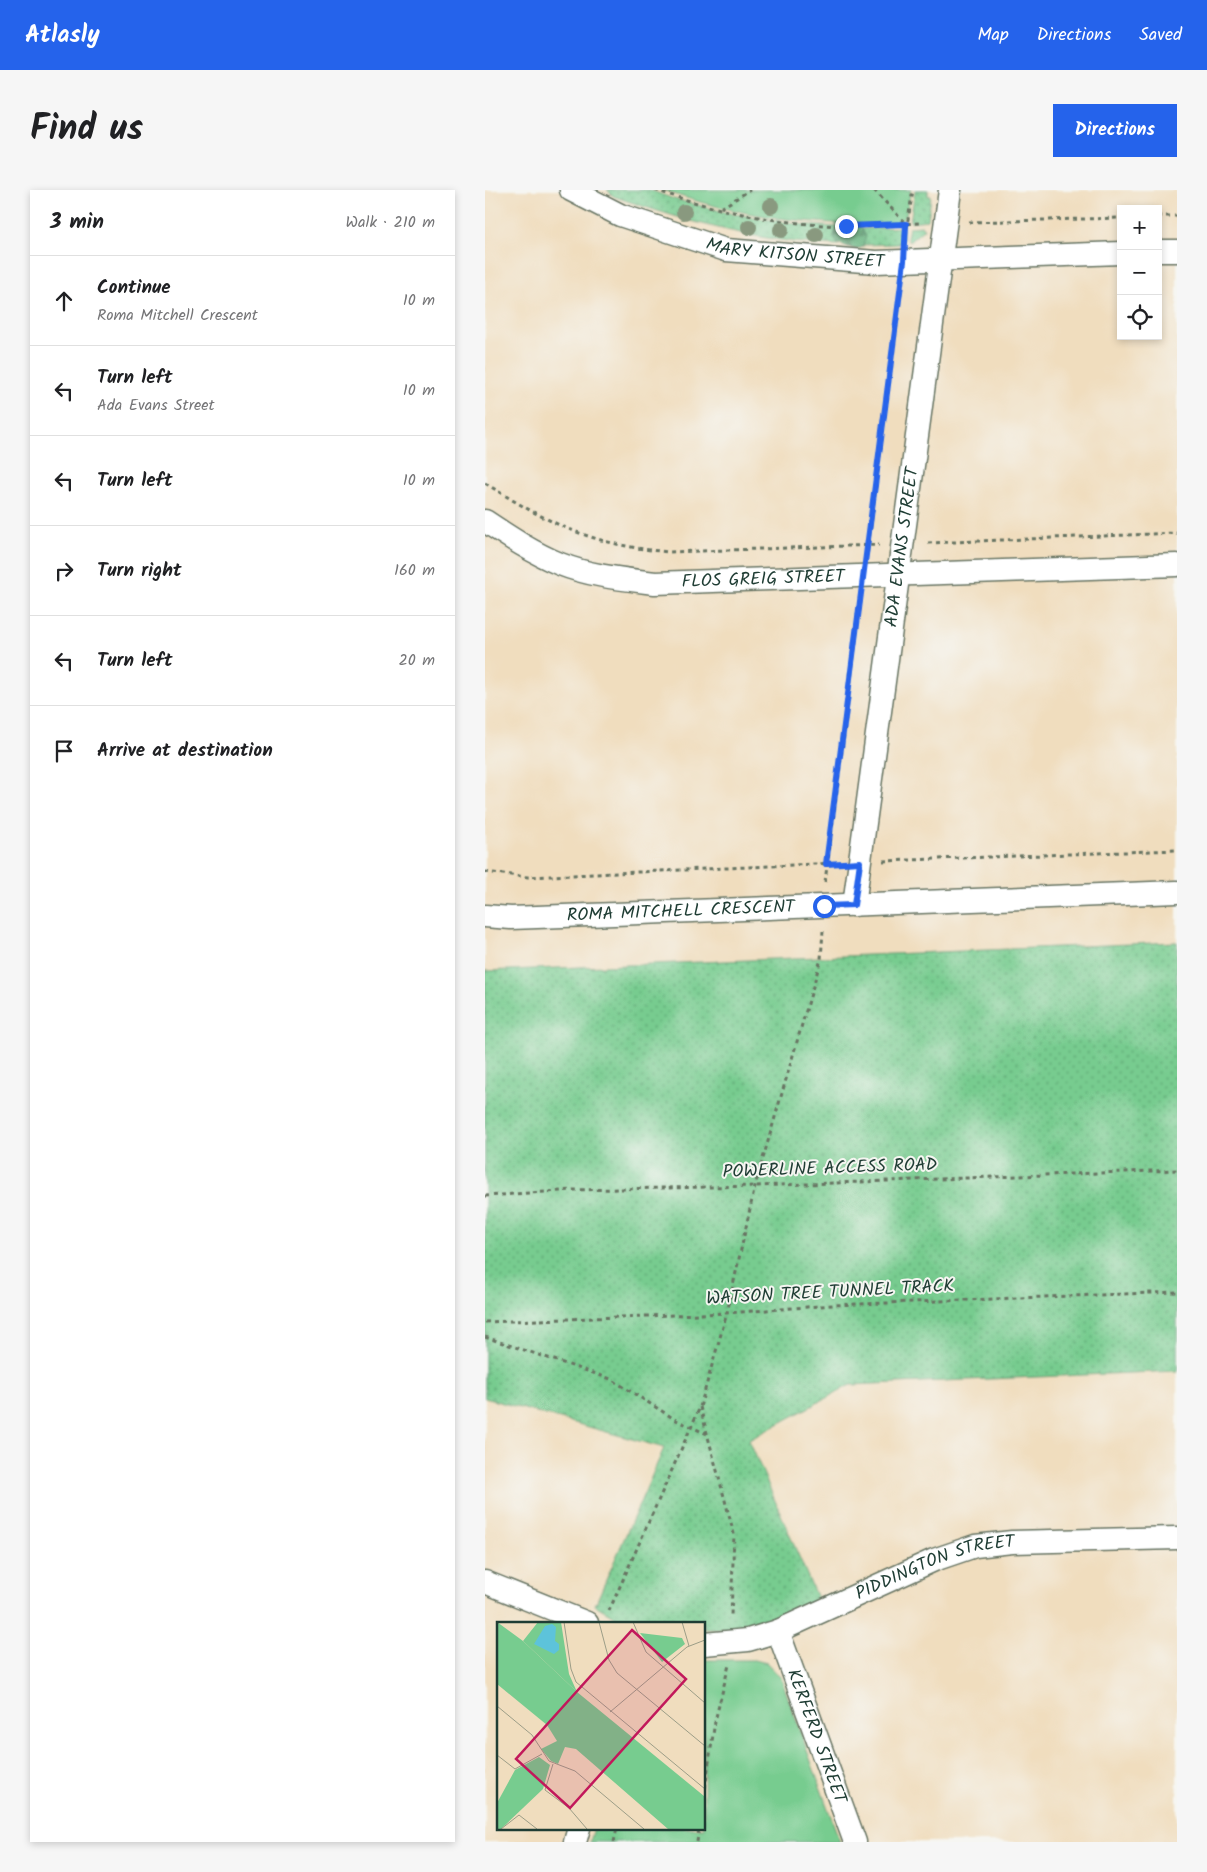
<!DOCTYPE html>
<meta charset="utf-8">
<style>
body{margin:0;font-family:Kalam,sans-serif;background:#f6f6f6;color:#202124}
.controls{position:absolute;right:15px;top:15px;display:grid;overflow:hidden;border-radius:0px;box-shadow:0 2px 8px #0003}
.controls button{width:45px;height:45px;display:grid;place-items:center;padding:0;border:0;border-bottom:1px solid #e0e0e0;background:#fff;color:#202124;font:25px sans-serif}
.stop{position:absolute;width:15px;height:15px;margin:-11px;border:4px solid #2563eb;border-radius:50%;background:#fff}
.stop.end{background:#2563eb;border-color:#fff;box-shadow:0 1px 5px #0008}
.list{margin:0;padding:0;list-style:none}
h2{display:flex;justify-content:space-between;align-items:center;height:65px;margin:0;padding:0 20px;font-size:21px}
h2 small{font-size:16px;font-weight:400;color:#757577}
.list li{display:grid;grid-template-columns:32px 1fr auto;gap:15px;align-items:center;box-sizing:border-box;height:90px;padding:0 20px;border-top:1px solid #e0e0e0}
.list b{display:block;font-size:19px;white-space:nowrap}
.list p{margin:0;font-size:16px;white-space:nowrap;color:#757577}
.list em{font-size:16px;font-style:normal;color:#757577}
.icon{flex:none;width:28px;height:28px;fill:none;stroke:currentColor;stroke-width:2;stroke-linecap:round;stroke-linejoin:round}
.map{position:relative;flex:none;width:692px;height:1652px;overflow:hidden;border-radius:0px}
header{display:flex;align-items:center;gap:30px;box-sizing:border-box;height:70px;padding:0 25px;background:#2563eb;color:#fff}
header strong{font-size:24px}
nav{display:flex;gap:28px;margin-inline-start:auto;font-size:18px}
.intro{display:flex;align-items:center;justify-content:space-between;box-sizing:border-box;height:120px;padding:0 30px}
h1{margin:0;font-size:35px}
.button{padding:12px 22px;border-radius:0px;background:#2563eb;color:#fff;font-size:18px;font-weight:700}
main{display:flex;gap:30px;padding:0 30px}
aside{flex:1;background:#fff;border-radius:0px;box-shadow:0 2px 8px #0003}
.map>svg:first-child{display:block}
</style>
<header>
<strong>Atlasly</strong>
<nav><a>Map</a><a>Directions</a><a>Saved</a></nav>
</header>
<div class="intro"><h1>Find us</h1><a class="button">Directions</a></div>
<main>
<aside>
<h2>3 min<small>Walk · 210 m</small></h2>
<ul class="list">
<li><svg class="icon" aria-label="ahead" viewBox="0 0 24 24"><path d="M12 20V5M6 11l6-6 6 6"/></svg><div><b>Continue</b><p>Roma Mitchell Crescent</p></div><em>10 m</em></li>
<li><svg class="icon" aria-label="left" viewBox="0 0 24 24"><path d="M17 20v-9H6M10 6l-5 5 5 5"/></svg><div><b>Turn left</b><p>Ada Evans Street</p></div><em>10 m</em></li>
<li><svg class="icon" aria-label="left" viewBox="0 0 24 24"><path d="M17 20v-9H6M10 6l-5 5 5 5"/></svg><div><b>Turn left</b></div><em>10 m</em></li>
<li><svg class="icon" aria-label="right" viewBox="0 0 24 24"><path d="M7 20v-9h11M14 6l5 5-5 5"/></svg><div><b>Turn right</b></div><em>160 m</em></li>
<li><svg class="icon" aria-label="left" viewBox="0 0 24 24"><path d="M17 20v-9H6M10 6l-5 5 5 5"/></svg><div><b>Turn left</b></div><em>20 m</em></li>
<li><svg class="icon" aria-label="arrive" viewBox="0 0 24 24"><path d="M6 21V4h12l-3 4 3 4H6"/></svg><div><b>Arrive at destination</b></div></li>
</ul>
</aside>
<div class="map">
<svg width="692" height="1652" viewBox="0 0 692 1652">
<defs>
<pattern id="grass-dots" width="8" height="8" patternUnits="userSpaceOnUse" patternTransform="scale(1.25)"><rect width="8" height="8" fill="#77cc8f"/><path d="M2 2h.1M6 6h.1" fill="none" stroke="#61a776" stroke-width="1.8" stroke-linecap="round"/></pattern>
<pattern id="forest-firs" width="22" height="20" patternUnits="userSpaceOnUse" patternTransform="scale(1.25)"><rect width="22" height="20" fill="#61b07a"/><path d="M5 1l3.5 6h-7zM16 11l3.5 6h-7z" fill="#4f9065"/></pattern>
</defs>
<rect width="100%" height="100%" fill="#f6f6f2"/>
<filter id="ink" filterUnits="userSpaceOnUse"><feTurbulence type="fractalNoise" baseFrequency=".02" numOctaves="2"/><feDisplacementMap in="SourceGraphic" scale="10" xChannelSelector="R" yChannelSelector="G"/><feConvolveMatrix kernelMatrix="1 2 1 2 8 2 1 2 1" color-interpolation-filters="sRGB"/></filter>
<filter id="wash" filterUnits="userSpaceOnUse"><feTurbulence type="fractalNoise" baseFrequency=".0096" numOctaves="4" result="noise"/><feDisplacementMap in="SourceGraphic" scale="20" xChannelSelector="R" yChannelSelector="G"/><feGaussianBlur stdDeviation="1.12" result="paint"/><feColorMatrix in="noise" values="0 0 0 0 0 0 0 0 0 0 0 0 0 0 0 0 0 1.4 0 .05"/><feComposite in="paint" operator="in"/></filter>
<g filter="url(#wash)">
<rect width="100%" height="100%" fill="#f0ddbe"/>
<!-- grass -->
<path fill="url(#grass-dots)" stroke="#4b8462" d="M122 0H165L189 9 244 23 311 34 352 37 349 46 354 55C276 53 202 32 128 6Z
M430 0H443V6H446L443 30 425 32Z
M418 37V49L414 54 378 55 380 46 376 39Z
M692 752V1181L365 1195 264 1250 334 1413 263 1440 219 1439V1433H141L110 1415 179 1258 0 1208V781Z"/>
<!-- forest -->
<path fill="url(#forest-firs)" stroke="#407657" d="M348 31 378 32 374 34 381 46 378 57 371 60 352 53 349 46 352 36Z"/>
<!-- green -->
<path fill="#77cc8f" stroke="#4b8462" d="M177 0H426L421 25 414 33C334 37 252 27 177 0Z
M437 36 439 39 424 52 422 48 424 37Z
M219 1470H270L282 1473 296 1488 355 1652H105L109 1638H219Z"/>
</g>
<g filter="url(#ink)">
<g fill="none" stroke-linecap="round" stroke-linejoin="round">
<defs>
<g id="minor">
<path id="s1" d="M86 0 135 25 241 60 391 72 636 63"/>
<path d="M673 61H692"/>
<path id="s2" d="M0 331C24 347 48 363 75 374 105 386 138 389 170 393L692 375"/>
<path id="s3" d="M369 715 465 0"/>
<path id="s4" d="M0 726 26 728 692 702"/>
<path d="M0 1392 102 1433"/>
<path id="s5" d="M293 1441 370 1652"/>
<path id="s6" d="M219 1454 263 1450 293 1441 449 1370 490 1356 527 1352 692 1348"/>
<path d="M90 1652 94 1638"/>
</g>
</defs>
<!-- minor casing -->
<use href="#minor" stroke="#687564" stroke-width="25"/>
<!-- path -->
<path stroke="#687564" stroke-width="3" stroke-dasharray="4 4" stroke-linecap="butt" d="M170 0C232 21 297 35 362 36 387 37 411 34 435 33
M389 0 421 34
M236 18 265 0
M673 26H692
M484 32 636 28
M420 47 428 0
M0 293C64 334 107 355 184 362L394 355
M443 353 692 343
M382 362 416 96
M398 671 692 660
M0 682 43 687 352 673
M340 692 375 411
M0 1006 89 1000 270 996 692 980
M0 1132 242 1123 348 1115 692 1102
M0 1147 126 1189 191 1230 222 1244
M215 1217 249 1344 246 1426
M124 1421 215 1217 242 1123 270 996 336 769 338 741
M219 1606 230 1531 244 1475
M129 1652 132 1638
M212 1652 214 1638"/>
<!-- minor -->
<use href="#minor" stroke="#fff" stroke-width="22"/>
</g>
<!-- trees -->
<g fill="#89997f">
<circle cx="286" cy="16" r="8"/>
<circle cx="199" cy="22" r="8"/>
<circle cx="264" cy="37" r="8"/>
<circle cx="296" cy="40" r="8"/>
<circle cx="331" cy="45" r="8"/>
</g>
</g>
<g fill="none" stroke-linecap="round" stroke-linejoin="round" filter="url(#ink)">
<!-- route -->
<path stroke="#2563eb" stroke-width="6" d="M339 716 369 715 375 672 341 674 419 71 421 34 361 36"/>
</g>
<g text-anchor="middle" dominant-baseline="central" stroke-width="4" stroke-linejoin="round" paint-order="stroke">
<!-- street labels -->
<g font-size="18" fill="#1f3d34" stroke="#f6f6f2">
<text stroke="none"><textPath href="#s1" startOffset="236">MARY KITSON STREET</textPath></text>
<text stroke="none"><textPath href="#s3" startOffset="361">ADA EVANS STREET</textPath></text>
<text stroke="none"><textPath href="#s2" startOffset="292">FLOS GREIG STREET</textPath></text>
<text stroke="none"><textPath href="#s4" startOffset="196">ROMA MITCHELL CRESCENT</textPath></text>
<text transform="translate(345 979) rotate(-2)">POWERLINE ACCESS ROAD</text>
<text transform="translate(345 1103) rotate(-3)">WATSON TREE TUNNEL TRACK</text>
<text stroke="none"><textPath href="#s6" startOffset="246">PIDDINGTON STREET</textPath></text>
<text stroke="none"><textPath href="#s5" startOffset="112">KERFERD STREET</textPath></text>
</g>
</g>
<!-- overview -->
<g transform="translate(12 1432)">
<rect width="208" height="208" fill="#f0ddbe"/>
<path d="M0 0 26 19 80 70 207 174V207H171L79 127 68 125 61 142 54 139 44 127 60 119 50 103 0 62Z" fill="#77cc8f"/>
<path d="M41 0H64L72 52 80 70 26 19ZM143 11 185 16 188 22 165 40ZM42 135 53 143 46 167 4 207H0V181L18 148Z" fill="#77cc8f"/>
<path d="M55 2 59 5 58 19 62 22V28L57 32 37 22 48 4Z" fill="#5dc3da"/>
<path fill="none" stroke="#9c9d87" stroke-width="1" d="M67 0 74 47 79 60 208 167M102 0 112 38 120 51 208 124M136 0 149 30 208 81M185 0 192 24M0 84 35 113 52 139 78 149 147 207M113 90 190 25 208 18M0 133 18 147 45 132M56 142 48 168 72 186 90 207M4 207 22 193 40 207"/>
<path fill="#c2185b" fill-opacity="0.15" stroke="#c2185b" stroke-width="2.5" d="M135 8 189 57 73 186 19 137Z"/>
<rect width="208" height="208" fill="none" stroke="#1f3d34" stroke-width="2.5"/>
</g>
</svg>
<div class="controls">
<button>+</button>
<button>−</button>
<button><svg class="icon" aria-label="locate" viewBox="0 0 24 24"><circle cx="12" cy="12" r="6"/><path d="M12 2v4M12 18v4M2 12h4M18 12h4"/></svg></button>
</div>
<div class="stop" style="left:339px;top:716px"></div>
<div class="stop end" style="left:361px;top:36px"></div>
</div>
</main>
